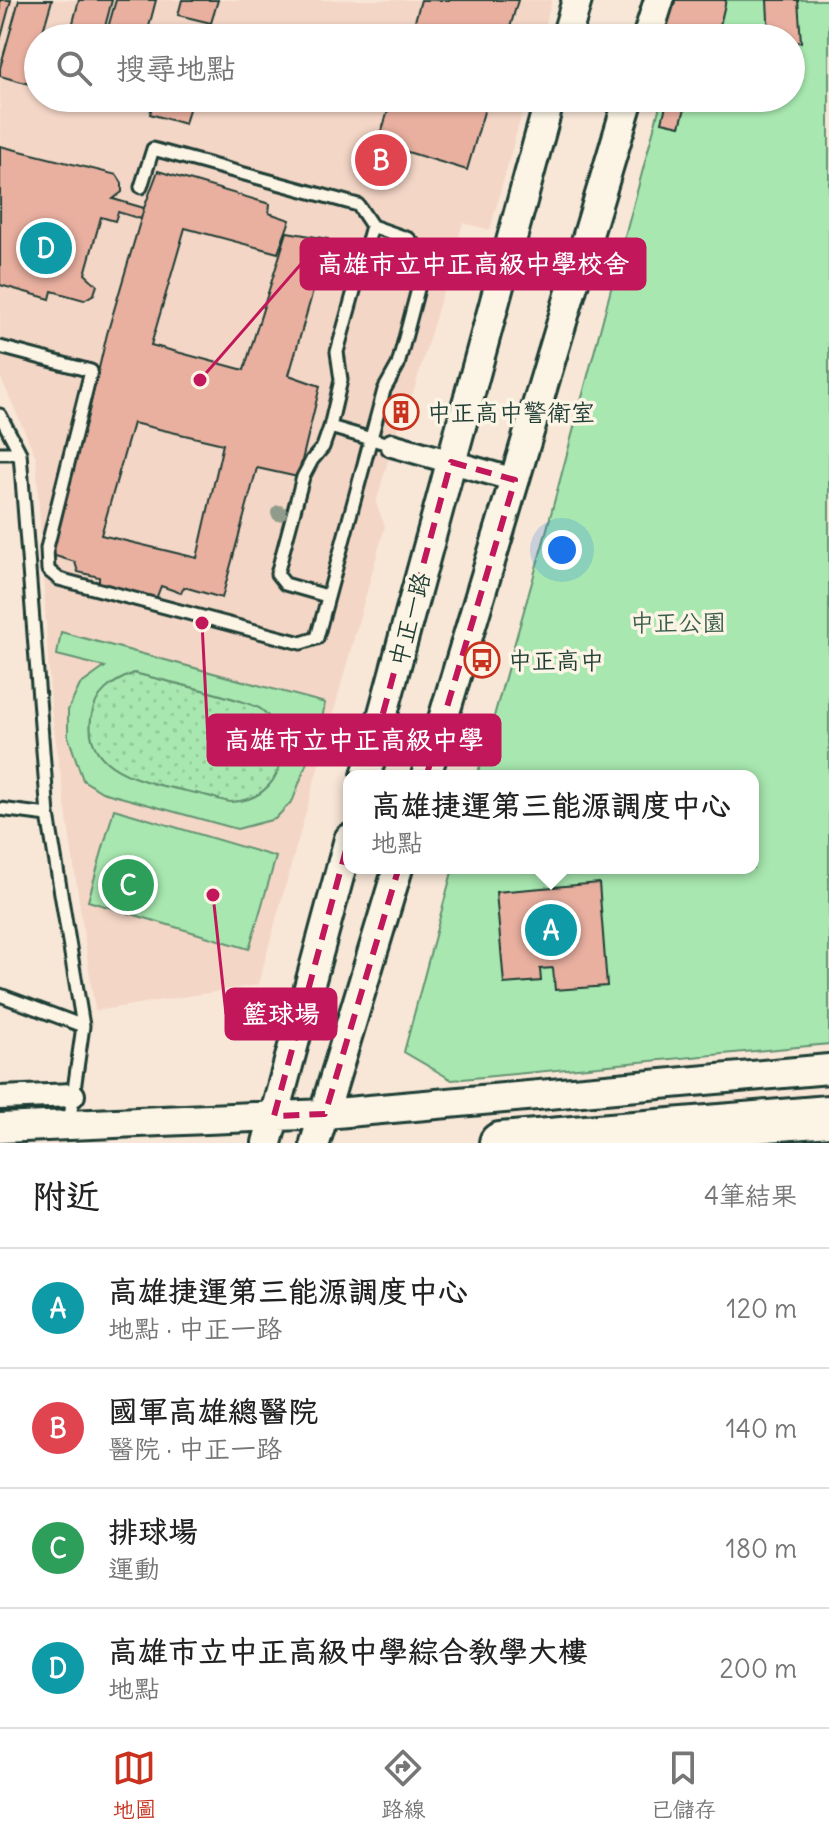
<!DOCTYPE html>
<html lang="zh-TW">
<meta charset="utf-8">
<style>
body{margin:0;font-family:Delius,"LXGW WenKai TC",sans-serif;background:#f6f6f6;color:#222}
.you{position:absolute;left:562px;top:550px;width:28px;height:28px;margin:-20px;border:6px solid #fff;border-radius:50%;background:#1a73e8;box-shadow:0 0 0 12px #1a73e833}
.badge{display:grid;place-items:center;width:52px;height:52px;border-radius:50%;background:#c8321e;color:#fff;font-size:26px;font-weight:700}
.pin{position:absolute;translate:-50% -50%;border:4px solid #fff;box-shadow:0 2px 8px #0006}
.popup{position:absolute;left:343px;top:770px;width:416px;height:104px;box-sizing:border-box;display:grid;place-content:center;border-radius:16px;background:#fff;filter:drop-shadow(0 2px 6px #0005);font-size:26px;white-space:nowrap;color:#767676}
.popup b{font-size:30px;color:#222}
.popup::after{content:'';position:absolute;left:50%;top:100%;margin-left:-16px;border:16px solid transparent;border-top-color:#fff}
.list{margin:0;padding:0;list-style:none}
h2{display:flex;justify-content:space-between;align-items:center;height:104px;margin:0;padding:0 32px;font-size:34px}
h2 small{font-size:26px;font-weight:400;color:#767676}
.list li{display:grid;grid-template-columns:52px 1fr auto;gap:24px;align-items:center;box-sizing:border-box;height:120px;padding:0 32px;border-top:2px solid #e0e0e0}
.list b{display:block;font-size:30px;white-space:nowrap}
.list p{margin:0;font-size:26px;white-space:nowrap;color:#767676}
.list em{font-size:26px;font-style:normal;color:#767676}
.icon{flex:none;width:44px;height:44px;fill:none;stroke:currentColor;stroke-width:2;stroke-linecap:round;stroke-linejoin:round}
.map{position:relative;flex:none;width:829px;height:1143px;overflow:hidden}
.search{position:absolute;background:#fff;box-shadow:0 2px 6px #0004;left:24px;right:24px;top:24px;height:88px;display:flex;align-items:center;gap:20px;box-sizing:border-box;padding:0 28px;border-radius:44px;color:#767676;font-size:30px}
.sheet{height:584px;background:#fff}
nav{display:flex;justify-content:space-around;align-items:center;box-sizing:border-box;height:112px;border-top:2px solid #e0e0e0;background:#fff;font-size:22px;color:#767676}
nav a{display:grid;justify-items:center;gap:4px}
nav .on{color:#c8321e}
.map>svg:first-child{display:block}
</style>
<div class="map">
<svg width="829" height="1143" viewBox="0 0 829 1143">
<defs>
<pattern id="grass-dots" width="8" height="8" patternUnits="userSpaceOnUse" patternTransform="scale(2)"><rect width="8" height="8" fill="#a8e8b0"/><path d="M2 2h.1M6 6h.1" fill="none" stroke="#90c898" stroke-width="1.8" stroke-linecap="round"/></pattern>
</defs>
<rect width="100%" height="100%" fill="#f8e7d7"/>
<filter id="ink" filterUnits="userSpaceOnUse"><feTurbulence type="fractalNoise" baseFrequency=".0125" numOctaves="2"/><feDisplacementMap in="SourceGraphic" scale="16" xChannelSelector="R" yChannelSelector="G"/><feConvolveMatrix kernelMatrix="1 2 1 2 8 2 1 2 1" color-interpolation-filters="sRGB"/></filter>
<g filter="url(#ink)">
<!-- built -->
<path fill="#f4d6c6" d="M0 0H552L542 38H38V98H526L490 230 463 223 413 394 406 398 376 503 385 526 258 985 95 1011 51 708 36 457 0 376Z"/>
<!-- grass -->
<path fill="url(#grass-dots)" stroke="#649272" stroke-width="2" d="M134 673C156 679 251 700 263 710 298 741 282 801 231 802 224 802 215 798 208 796 165 785 82 779 91 718 95 692 112 682 134 673Z"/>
<!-- park -->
<path fill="#a8e8b0" stroke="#649272" stroke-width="2" fill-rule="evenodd" d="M688 0H829V1044L452 1080 404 1052 453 868H753V776H477L544 540 662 98H791V38H678Z
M61 632 325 703 320 730 300 726 307 762 293 800 275 819 237 829 102 792 83 780 68 736V710L80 685 105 667 57 655ZM134 673C155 678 251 700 262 710 298 741 282 800 232 802 224 802 215 798 208 796 165 785 82 779 91 718 95 692 112 682 134 673Z
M114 809 276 857 249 949 88 901Z"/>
<!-- building -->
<path fill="#e9b0a0" stroke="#1f3d34" stroke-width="2" fill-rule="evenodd" d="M0 0H11L0 41Z
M19 0H52L41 38H38V50L29 84 0 76V68Z
M79 0H112L102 38H69Z
M116 0H156L146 38H105Z
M182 0H218L211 23 178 15Z
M421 0H518L507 38H410Z
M673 0H726L717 38H665Z
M767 0H798L801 42 791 43V38H769Z
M154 98H192L185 124 150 114Z
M392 98H488L467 170 378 143Z
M668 98H688L680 126 662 122Z
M0 146 117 175 122 183V192L113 199 144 208 141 219 118 212 115 221 101 217 85 274 97 285 94 294 84 300 52 291 50 299 0 285Z
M158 171 270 204 269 213 290 220 278 253 185 228 151 345 244 370 287 232 328 239 289 375 320 386 298 477 257 468 222 598 184 587 181 593 161 586 156 599 99 587V577L78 572 75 562 49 554 88 415 107 334 144 208ZM133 423 223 444 197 558 101 535Z
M387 400 410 405 414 411 411 421 409 423 389 419 390 412 384 411Z
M599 883 607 986 555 990 553 968 540 969 541 981 504 984 496 892Z"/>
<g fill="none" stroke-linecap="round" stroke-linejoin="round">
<defs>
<path id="service" d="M0 347 91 371 47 548 48 570 59 579 301 643 317 638 384 390 398 365 424 266 420 251 409 239 372 226 358 205 153 149 141 187
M0 415 20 453 48 815 83 1026 69 1125
M330 427 392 445
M0 453H20
M327 596 285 584 277 574 303 477 312 460 323 447 330 427 341 380 337 352 372 226
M0 809 48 815
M0 995 83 1026"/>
<path id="minor" d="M392 445 515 480
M0 1098 73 1095"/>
<path id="tertiary" d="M566 38 577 0
M647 38 659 0
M366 776 550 98
M426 776 629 98
M0 1128 325 1114 829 1069
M267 1143 349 839
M315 1143 398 868"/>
<path id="motorway" d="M500 1143 829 1116"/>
</defs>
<!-- service casing -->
<use href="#service" stroke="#1f3d34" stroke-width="17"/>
<!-- minor casing -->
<use href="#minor" stroke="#1f3d34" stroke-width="28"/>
<!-- tertiary casing -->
<use href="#tertiary" stroke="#1f3d34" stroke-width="34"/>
<!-- motorway casing -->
<use href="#motorway" stroke="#1f3d34" stroke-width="46"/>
<!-- service -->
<use href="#service" stroke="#fcf5e5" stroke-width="11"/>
<!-- minor -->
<use href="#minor" stroke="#fcf5e5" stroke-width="22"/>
<!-- tertiary -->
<use href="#tertiary" stroke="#fcf5e5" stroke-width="28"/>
<!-- motorway -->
<use href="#motorway" stroke="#fcf5e5" stroke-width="40"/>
</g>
<!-- trees -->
<circle fill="#909c8b" cx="279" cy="513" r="8"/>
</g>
<!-- marked area -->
<path fill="none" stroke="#c2185b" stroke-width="6" stroke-dasharray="16 10" stroke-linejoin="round" d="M451 462 515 480 325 1114 274 1116Z"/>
<!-- icons -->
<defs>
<symbol id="building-ring" viewBox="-11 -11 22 22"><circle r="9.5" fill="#fcf5e5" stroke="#c8321e" stroke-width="1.5"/><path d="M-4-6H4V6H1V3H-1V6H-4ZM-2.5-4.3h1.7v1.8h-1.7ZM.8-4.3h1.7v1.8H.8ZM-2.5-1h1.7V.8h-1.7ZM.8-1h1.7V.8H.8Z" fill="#c8321e"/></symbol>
<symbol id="bus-ring" viewBox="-11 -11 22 22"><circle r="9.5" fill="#fcf5e5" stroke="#c8321e" stroke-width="1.5"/><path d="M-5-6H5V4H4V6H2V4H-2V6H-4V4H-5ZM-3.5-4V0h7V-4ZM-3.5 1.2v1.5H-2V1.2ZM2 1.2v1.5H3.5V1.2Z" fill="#c8321e"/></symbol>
</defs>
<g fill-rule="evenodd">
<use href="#building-ring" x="381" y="392" width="40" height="40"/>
<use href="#bus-ring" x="462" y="640" width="40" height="40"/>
</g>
<g text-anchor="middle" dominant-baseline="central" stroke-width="7" stroke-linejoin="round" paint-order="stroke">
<!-- poi labels -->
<g font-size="24" fill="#1f3d34" stroke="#fcf5e5" text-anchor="start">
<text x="427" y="412">中正高中警衛室</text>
<text x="508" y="660">中正高中</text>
</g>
<!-- street labels -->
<g font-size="24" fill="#1f3d34" stroke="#fcf5e5">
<text transform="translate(409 619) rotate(-75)">中正一路</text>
</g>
<!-- park labels -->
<g font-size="24" fill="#3a5f4d" stroke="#fcf5e5">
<text x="678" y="622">中正公園</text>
</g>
</g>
<!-- callouts -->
<path fill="none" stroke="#c2185b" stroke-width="3" d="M200 380L301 264M202 623L208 740M213 895L226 1014"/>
<g fill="#c2185b" stroke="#fcf5e5" stroke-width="3">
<circle cx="200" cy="380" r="8"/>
<circle cx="202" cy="623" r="8"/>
<circle cx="213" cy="895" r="8"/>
</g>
<g fill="#c2185b" stroke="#c2185b" stroke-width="3">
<rect x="301" y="239" width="344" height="50" rx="8"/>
<rect x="208" y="715" width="292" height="50" rx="8"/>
<rect x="226" y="989" width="110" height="50" rx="8"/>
</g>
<g font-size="26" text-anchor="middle" font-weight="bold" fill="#fff">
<text x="473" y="273">高雄市立中正高級中學校舍</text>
<text x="354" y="749">高雄市立中正高級中學</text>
<text x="281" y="1023">籃球場</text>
</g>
</svg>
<div class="you"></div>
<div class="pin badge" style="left:551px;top:930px;background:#0f9aa8">A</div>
<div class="popup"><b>高雄捷運第三能源調度中心</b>地點</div>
<div class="pin badge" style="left:381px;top:160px;background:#e0444e">B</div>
<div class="pin badge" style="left:128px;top:885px;background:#2e9e5b">C</div>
<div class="pin badge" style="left:46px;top:248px;background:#0f9aa8">D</div>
<div class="search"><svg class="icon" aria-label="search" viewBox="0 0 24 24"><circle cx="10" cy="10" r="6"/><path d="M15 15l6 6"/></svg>搜尋地點</div>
</div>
<section class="sheet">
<h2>附近<small>4筆結果</small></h2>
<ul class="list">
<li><span class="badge" style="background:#0f9aa8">A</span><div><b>高雄捷運第三能源調度中心</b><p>地點 · 中正一路</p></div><em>120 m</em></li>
<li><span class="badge" style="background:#e0444e">B</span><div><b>國軍高雄總醫院</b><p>醫院 · 中正一路</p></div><em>140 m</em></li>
<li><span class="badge" style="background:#2e9e5b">C</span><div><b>排球場</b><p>運動</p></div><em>180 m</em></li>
<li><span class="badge" style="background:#0f9aa8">D</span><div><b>高雄市立中正高級中學綜合教學大樓</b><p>地點</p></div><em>200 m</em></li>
</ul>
</section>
<nav>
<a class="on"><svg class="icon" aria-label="map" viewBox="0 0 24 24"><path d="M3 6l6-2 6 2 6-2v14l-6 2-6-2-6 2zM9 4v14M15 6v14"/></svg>地圖</a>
<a><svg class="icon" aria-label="directions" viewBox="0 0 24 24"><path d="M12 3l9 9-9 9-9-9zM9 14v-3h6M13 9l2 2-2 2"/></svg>路線</a>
<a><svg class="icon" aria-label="saved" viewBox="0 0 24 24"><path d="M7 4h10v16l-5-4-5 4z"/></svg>已儲存</a>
</nav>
